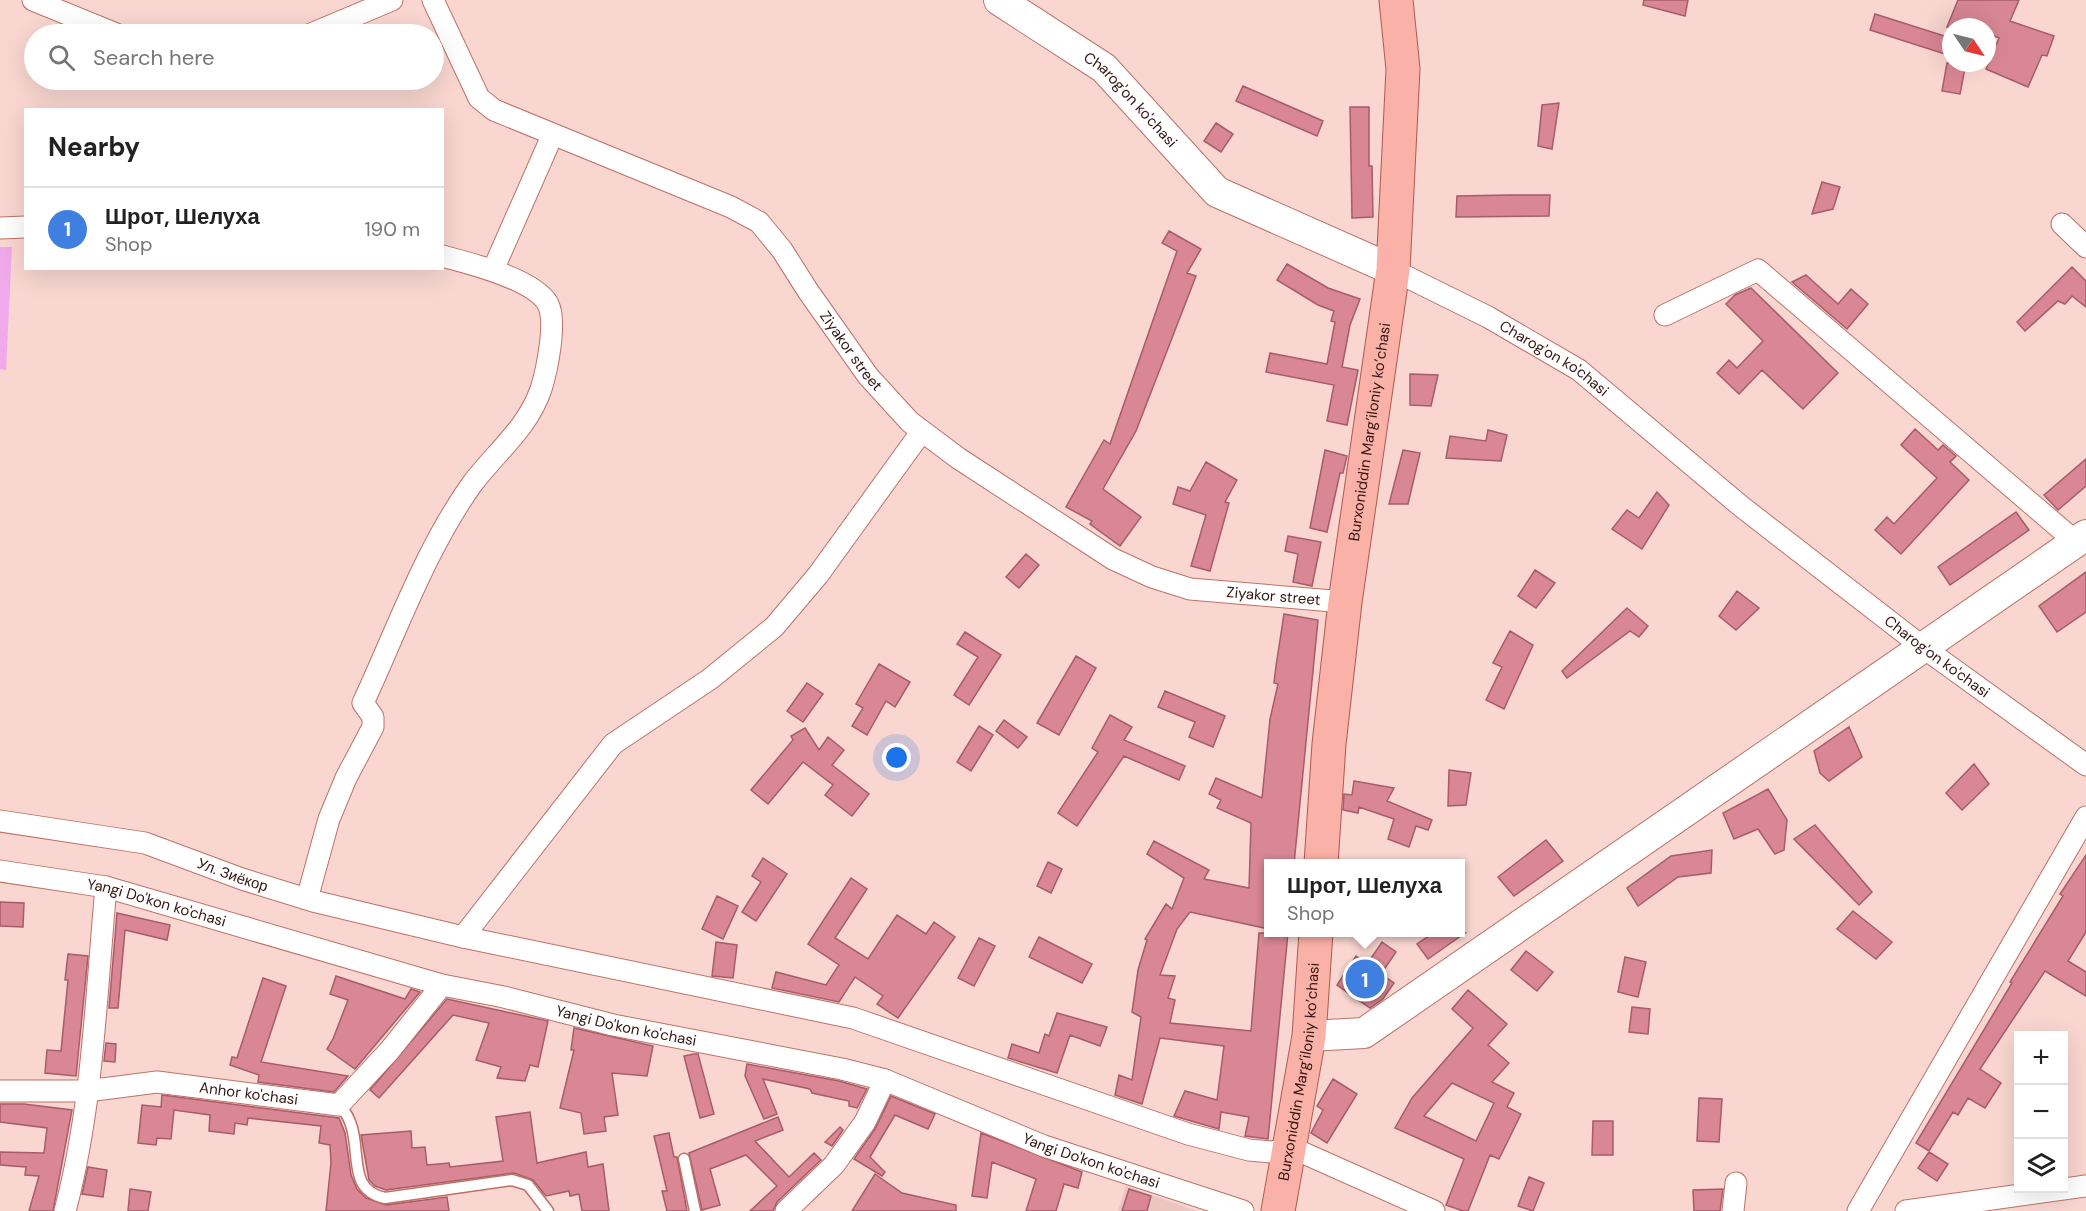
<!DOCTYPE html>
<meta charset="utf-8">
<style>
body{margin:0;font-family:"DM Sans",sans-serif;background:#f6f6f6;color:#222}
.controls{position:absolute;right:18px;bottom:18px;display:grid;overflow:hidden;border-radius:0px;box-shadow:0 6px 24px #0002}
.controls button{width:54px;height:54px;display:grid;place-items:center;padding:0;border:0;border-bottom:2px solid #e0e0e0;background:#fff;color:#222;font:30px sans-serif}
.compass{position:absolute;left:1942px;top:18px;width:54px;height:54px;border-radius:50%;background:#fff;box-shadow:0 6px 24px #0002;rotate:125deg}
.you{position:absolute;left:897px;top:758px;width:21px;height:21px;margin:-15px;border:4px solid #fff;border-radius:50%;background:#1a73e8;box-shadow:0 0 0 9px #1a73e833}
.badge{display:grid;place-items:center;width:39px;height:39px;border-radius:50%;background:#7c3aed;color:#fff;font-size:20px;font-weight:700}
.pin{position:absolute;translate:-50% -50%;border:3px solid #fff;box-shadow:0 2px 6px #0006}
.popup{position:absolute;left:1264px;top:859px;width:201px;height:78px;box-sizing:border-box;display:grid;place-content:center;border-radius:0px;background:#fff;filter:drop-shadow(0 2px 4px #0005);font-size:20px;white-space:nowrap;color:#767676}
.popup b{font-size:22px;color:#222}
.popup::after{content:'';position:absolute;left:50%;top:100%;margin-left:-12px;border:12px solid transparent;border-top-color:#fff}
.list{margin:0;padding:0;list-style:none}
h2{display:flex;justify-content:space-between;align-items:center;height:78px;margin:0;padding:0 24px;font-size:26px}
h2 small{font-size:20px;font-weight:400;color:#767676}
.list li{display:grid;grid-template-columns:39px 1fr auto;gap:18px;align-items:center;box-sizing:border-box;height:84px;padding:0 24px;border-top:2px solid #e0e0e0}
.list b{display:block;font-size:22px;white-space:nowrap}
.list p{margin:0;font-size:20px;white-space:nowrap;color:#767676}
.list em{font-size:20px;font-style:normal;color:#767676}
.icon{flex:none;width:33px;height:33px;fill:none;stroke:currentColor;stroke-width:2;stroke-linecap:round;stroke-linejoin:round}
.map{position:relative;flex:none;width:2086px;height:1211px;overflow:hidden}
.search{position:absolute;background:#fff;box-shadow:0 6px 24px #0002;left:24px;top:24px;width:420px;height:66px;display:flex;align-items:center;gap:15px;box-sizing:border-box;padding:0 21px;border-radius:33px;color:#767676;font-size:22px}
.panel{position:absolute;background:#fff;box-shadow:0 6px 24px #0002;left:24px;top:108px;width:420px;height:162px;border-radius:0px}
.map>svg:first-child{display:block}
</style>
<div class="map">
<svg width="2086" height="1211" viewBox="0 0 2086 1211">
<rect width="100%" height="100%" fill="#f9d6d0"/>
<!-- built -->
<path fill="#ebc5bf" d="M1126 1186 1197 1211H1118Z"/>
<!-- green -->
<path fill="#f0a9ea" d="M0 247H12L6 370 0 369Z"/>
<!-- building -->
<path fill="#d98794" stroke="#a85b69" stroke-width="1.5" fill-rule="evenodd" d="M1644 0H1688L1685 16 1643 5Z
M1958 0H2019L2010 21 2054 36 2047 56 2042 55 2028 87 1986 69 1999 38 1987 33V27H1947Z
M1875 14 1951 38V56L1870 30Z
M1947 63H1966L1960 94 1942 91Z
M1243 86 1323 121 1317 136 1236 101Z
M1559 103 1552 149 1538 146 1542 105Z
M1350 107H1369V166H1372L1373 217 1352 218Z
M1216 123 1233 134 1221 152 1204 141Z
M1822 182 1840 187 1833 209 1812 214Z
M1510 195H1550L1549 216 1456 217 1457 196Z
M1169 231 1201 249 1187 273 1196 276 1136 431 1103 489 1141 517 1120 546 1090 524 1092 521 1066 507 1104 440 1110 444 1177 251 1162 243Z
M1287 264 1328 288 1360 299 1350 325 1342 367 1358 370 1347 425 1327 421 1334 385 1266 372 1270 353 1327 364 1335 322 1331 321 1334 311 1318 305 1277 280Z
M2072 267 2086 281V307L2072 296 2065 304 2058 301 2025 331 2017 322Z
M1806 275 1838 304 1851 289 1868 304 1847 329 1792 282Z
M1751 288 1838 373 1803 409 1762 370 1739 394 1717 373 1729 360 1737 368 1763 341 1726 304 1735 295Z
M1410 374 1438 375 1431 406 1410 405Z
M1915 429 1938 450 1943 445 1956 456 1950 462 1969 480 1901 554 1875 530 1887 517 1894 524 1937 478 1901 445Z
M1488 430 1507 435 1501 461 1446 458 1450 436 1486 441Z
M1325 450 1347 456 1343 473H1340L1327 532 1310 528Z
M1403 450 1420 453 1408 504H1389Z
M2086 459V486L2058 510 2044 495Z
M1206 462 1237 480 1225 502 1229 503 1210 571 1191 566 1206 515 1173 504 1178 487 1190 491Z
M1657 492 1669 505 1642 549 1612 529 1627 510 1639 518Z
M2016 512 2029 530 1950 585 1938 567Z
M1288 536 1321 542 1312 586 1293 582 1298 554 1285 551Z
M1026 554 1039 565 1019 588 1006 577Z
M1535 570 1555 583 1536 608 1518 596Z
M2086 572V612L2057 632 2039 606Z
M1737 591 1759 608 1736 630 1719 616Z
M1627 608 1648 626 1639 637 1630 631 1567 678 1562 671Z
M1284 614 1318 620 1294 864H1269V929L1190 912 1177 929 1160 975 1175 976 1168 998 1175 1000 1170 1023 1251 1031 1259 933H1288L1268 1139 1245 1136 1249 1117 1221 1112 1219 1129 1174 1116 1185 1091 1217 1100 1224 1046 1160 1038 1142 1104 1115 1095 1119 1075 1132 1080 1141 1017 1132 1012 1138 970 1147 940 1145 939 1166 904 1172 909 1184 878 1147 854 1154 841 1209 870 1204 879 1249 888 1251 823 1217 808 1221 800 1209 794 1216 778 1262 798 1270 719 1278 684 1274 683 1276 666Z
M1510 631 1533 645 1504 709 1486 700 1502 667 1493 663Z
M965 632 1001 655 969 705 954 695 978 657 957 644Z
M1076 656 1096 668 1059 735 1037 723Z
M879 664 910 682 895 707 886 701 867 735 852 726 863 708 856 704Z
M807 683 823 694 803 722 787 711Z
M1165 691 1225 716 1213 747 1189 737 1195 722 1158 707Z
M1110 715 1132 727 1124 740 1185 766 1179 780 1124 756 1077 826 1058 813 1098 752 1092 748Z
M1004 720 1027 737 1018 748 996 731Z
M979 726 993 735 971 771 957 762Z
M1849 727 1862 757 1829 781 1820 773 1814 751Z
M805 728 819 750 828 737 844 750 832 765 869 794 852 816 825 795 833 785 803 762 768 804 751 790 793 740 791 736Z
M1974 764 1989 784 1962 810 1946 793Z
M1449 770 1471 773 1466 805 1448 806Z
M1354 781 1394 788 1387 801 1432 820 1428 830 1416 826 1409 847 1388 839 1394 819 1359 807 1358 813 1343 810 1344 794 1352 795Z
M1768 789 1787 820 1784 850 1775 854 1758 829 1734 839 1723 813Z
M1815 825 1872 892 1859 905 1794 839Z
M1546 840 1563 861 1514 896 1498 877Z
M1712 850 1711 873 1678 877 1638 906 1627 888 1671 856Z
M2086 855V932L2068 961 2086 972V996L2045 971 1980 1069 2001 1083 1985 1108 1968 1098 1958 1115 1953 1112 1929 1151 1916 1143 2012 983 2010 982 2063 896 2060 894Z
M763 858 787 874 756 921 742 912 761 882 752 876Z
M1048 862 1062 869 1051 893 1037 886Z
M851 878 867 889 835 938 868 959 897 915 926 934 934 922 955 937 898 1018 877 1004 883 996 855 977 839 1002 772 988 776 972 826 985 839 965 808 944Z
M717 896 738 906 723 939 702 929Z
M0 902 24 903 23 927 0 926Z
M1853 911 1892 942 1876 959 1837 929Z
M117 913 170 925 167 940 125 930 118 1008H109Z
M1433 933H1465L1428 959 1417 944Z
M1039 937 1092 964 1082 983 1029 957Z
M979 938 995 946 974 986 958 978Z
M716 942 737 945 733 978 712 976Z
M1382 942 1396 952 1381 974 1394 983 1383 999 1370 1008 1337 985 1356 956 1367 964Z
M1526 951 1553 972 1537 991 1511 970Z
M68 954 88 956 76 1076 45 1073 47 1050 61 1051 68 980H65Z
M1625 957 1646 962 1638 997 1618 992Z
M336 976 405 999 411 989 420 992 355 1069 327 1049 333 1039 348 1000 330 994Z
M263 978 286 986 261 1062 348 1076 334 1092 258 1082 259 1075 230 1065 232 1057 237 1058Z
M1468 990 1507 1024 1488 1045 1509 1063 1492 1082 1514 1093 1507 1107 1521 1114 1499 1159 1490 1155 1468 1211H1463L1446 1205 1464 1159 1395 1128 1412 1098 1473 1028 1452 1009ZM1452 1083 1494 1103 1476 1141 1424 1116Z
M447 999 548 1021 538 1067 530 1065 525 1081 497 1078 501 1067 476 1060 489 1023 453 1015 379 1098 370 1090Z
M1632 1007 1650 1009 1648 1034 1629 1032Z
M1057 1013 1107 1027 1100 1046 1070 1035 1057 1073 1008 1058 1012 1044 1039 1053 1045 1034 1049 1036Z
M574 1028 653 1046 647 1076 612 1073 618 1115 604 1117 606 1131 584 1134 581 1113 560 1108 574 1050H571Z
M106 1043 116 1044 115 1062 104 1061Z
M694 1054H698L714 1114 700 1118 684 1056Z
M747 1064 839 1081 867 1089 857 1108 849 1106V1101L812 1093 810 1089 763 1079 777 1114 764 1119 745 1076Z
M1333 1079 1357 1094 1327 1143 1311 1133 1323 1110 1317 1106Z
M162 1095 339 1118 345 1133 351 1175 357 1189 366 1198 386 1205 447 1197 449 1211H326L331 1163 330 1145 319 1143 321 1126 248 1118 247 1125 235 1123 234 1134 209 1131 210 1115 174 1110 171 1139 157 1138 156 1145 138 1143 142 1105 161 1107Z
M891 1096 935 1114 928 1129 895 1115 870 1157 885 1172 882 1176 854 1159 875 1129Z
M1699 1098 1722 1099 1719 1142 1697 1141Z
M0 1104H24L72 1110 53 1211H29L39 1176 25 1175 26 1167 0 1165V1152L44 1153 47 1128 0 1122Z
M530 1112 537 1163 586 1152 588 1167 603 1164 609 1211H582L579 1194 570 1196 569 1191 546 1196 533 1180 514 1173 386 1190 375 1186 369 1180 361 1135 411 1131 412 1148 425 1147 427 1165 449 1163 450 1167 503 1161 496 1117Z
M778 1117 783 1130 755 1141 789 1177 814 1153 821 1160 777 1202 773 1211H750L777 1186 746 1155 710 1169 720 1205 702 1210 689 1153Z
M1593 1121H1613V1155H1592Z
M840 1127 843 1130 832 1146 825 1142Z
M669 1133 674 1157H677L687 1211H667L662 1191H667L654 1136Z
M981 1133 1082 1172 1078 1188 1064 1184 1056 1211H1026L1036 1179 992 1162 987 1198 972 1196Z
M1929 1152 1948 1164 1937 1181 1918 1168Z
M88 1167 107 1170 103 1197 82 1194Z
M875 1174 902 1193 956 1205V1211H852Z
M1529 1177 1544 1183 1533 1211 1518 1206Z
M130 1189 151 1192 148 1211H128Z
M1129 1189 1151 1196 1147 1211H1122Z
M1723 1189 1720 1211H1694L1693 1190Z"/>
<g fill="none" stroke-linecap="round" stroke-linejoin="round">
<defs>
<path id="lane" d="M339 1105C370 1135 339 1189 385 1198L512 1180 528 1185 548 1211
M684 1159 695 1211"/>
<g id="street">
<path d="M33 0 116 34"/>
<path id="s1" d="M433 0 479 98 494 110 731 207 759 222 782 250 808 291 868 376 910 422 958 458 1113 559 1152 577 1190 589 1345 602"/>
<path d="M311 34 392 0"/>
<path d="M2062 224 2086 247"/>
<path d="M0 228 26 227"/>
<path d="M493 270 552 136"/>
<path id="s2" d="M1393 270 1488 317 1579 370 1742 507 1924 648 2086 765"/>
<path d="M1665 315 1758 270 2076 542"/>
<path d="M922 431 818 575 774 627 710 679 613 744 463 937 853 1018 1188 1134 1249 1150 1272 1152 1290 1147 1434 1211"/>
<path id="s3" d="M0 821 145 843 242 879 313 901 463 937"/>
<path id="s4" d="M0 871 106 887 442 985 504 997 613 1025 842 1069 885 1080 1044 1146 1243 1211"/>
<path d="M307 899 329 819 346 778 373 727V717L363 703C397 630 425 550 472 484 496 452 528 428 541 389 547 370 557 322 548 304 534 279 469 263 442 256"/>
<path id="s5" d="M0 1091H87L157 1082 339 1105 390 1050 442 985"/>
<path d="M65 1211C93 1106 96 995 106 887"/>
<path d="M786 1211 834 1165 865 1122 885 1080"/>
<path d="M1733 1211 1736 1183"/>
<path d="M1858 1211 2086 817"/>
<path d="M1906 1211 2086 1186"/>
</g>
<g id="secondary">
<path id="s6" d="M999 0 1104 68 1217 192 1393 270"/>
<path d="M1309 1036 1364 1033 2086 535"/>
</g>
<g id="primary">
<path id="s7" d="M1321 864 1329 744 1345 602 1393 270 1403 69 1396 0"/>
<path id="s8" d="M1278 1211 1309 1036 1316 932"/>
</g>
</defs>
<!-- lane casing -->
<use href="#lane" stroke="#bf7166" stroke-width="13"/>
<!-- street casing -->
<use href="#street" stroke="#bf7166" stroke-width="23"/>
<!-- secondary casing -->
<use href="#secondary" stroke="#bf7166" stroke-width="32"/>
<!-- primary casing -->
<use href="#primary" stroke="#b2594d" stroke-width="35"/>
<!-- lane -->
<use href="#lane" stroke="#fff" stroke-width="10"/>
<!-- street -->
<use href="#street" stroke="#fff" stroke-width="21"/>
<!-- secondary -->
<use href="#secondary" stroke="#fff" stroke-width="30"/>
<!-- primary -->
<use href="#primary" stroke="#fab1a7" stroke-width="33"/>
</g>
<g text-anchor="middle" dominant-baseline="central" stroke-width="6" stroke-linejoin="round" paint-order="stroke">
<!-- street labels -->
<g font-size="15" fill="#351612" stroke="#f9d6d0">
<text stroke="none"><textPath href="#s6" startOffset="166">Charog'on ko'chasi</textPath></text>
<text stroke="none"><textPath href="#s1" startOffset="574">Ziyakor street</textPath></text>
<text stroke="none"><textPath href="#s2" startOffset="184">Charog'on ko'chasi</textPath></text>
<text stroke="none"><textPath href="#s7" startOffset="435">Burxoniddin Marg’iloniy ko’chasi</textPath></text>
<text stroke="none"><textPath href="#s1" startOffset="1078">Ziyakor street</textPath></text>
<text stroke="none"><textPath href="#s2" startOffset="670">Charog'on ko'chasi</textPath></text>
<text stroke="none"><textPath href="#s3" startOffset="240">Ул. Зиёкор</textPath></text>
<text stroke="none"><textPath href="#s4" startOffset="160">Yangi Do'kon ko'chasi</textPath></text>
<text stroke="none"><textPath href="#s4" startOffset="646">Yangi Do'kon ko'chasi</textPath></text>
<text stroke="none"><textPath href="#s8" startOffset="141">Burxoniddin Marg’iloniy ko’chasi</textPath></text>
<text stroke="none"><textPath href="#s5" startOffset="250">Anhor ko'chasi</textPath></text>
<text stroke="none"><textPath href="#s4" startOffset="1132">Yangi Do'kon ko'chasi</textPath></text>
</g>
</g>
</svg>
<div class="controls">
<button>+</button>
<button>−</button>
<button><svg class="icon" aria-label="layers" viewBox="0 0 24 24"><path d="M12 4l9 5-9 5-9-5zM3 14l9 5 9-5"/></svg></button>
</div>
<svg class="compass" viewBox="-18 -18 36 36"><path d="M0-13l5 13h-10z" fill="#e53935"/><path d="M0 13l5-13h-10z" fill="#767676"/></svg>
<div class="you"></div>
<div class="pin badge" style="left:1365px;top:979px;background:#3f7fe0">1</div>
<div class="popup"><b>Шрот, Шелуха</b>Shop</div>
<div class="search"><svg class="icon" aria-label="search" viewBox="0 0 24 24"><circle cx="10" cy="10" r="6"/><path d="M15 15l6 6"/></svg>Search here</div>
<section class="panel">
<h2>Nearby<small></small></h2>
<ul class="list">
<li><span class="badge" style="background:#3f7fe0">1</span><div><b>Шрот, Шелуха</b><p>Shop</p></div><em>190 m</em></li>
</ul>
</section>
</div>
